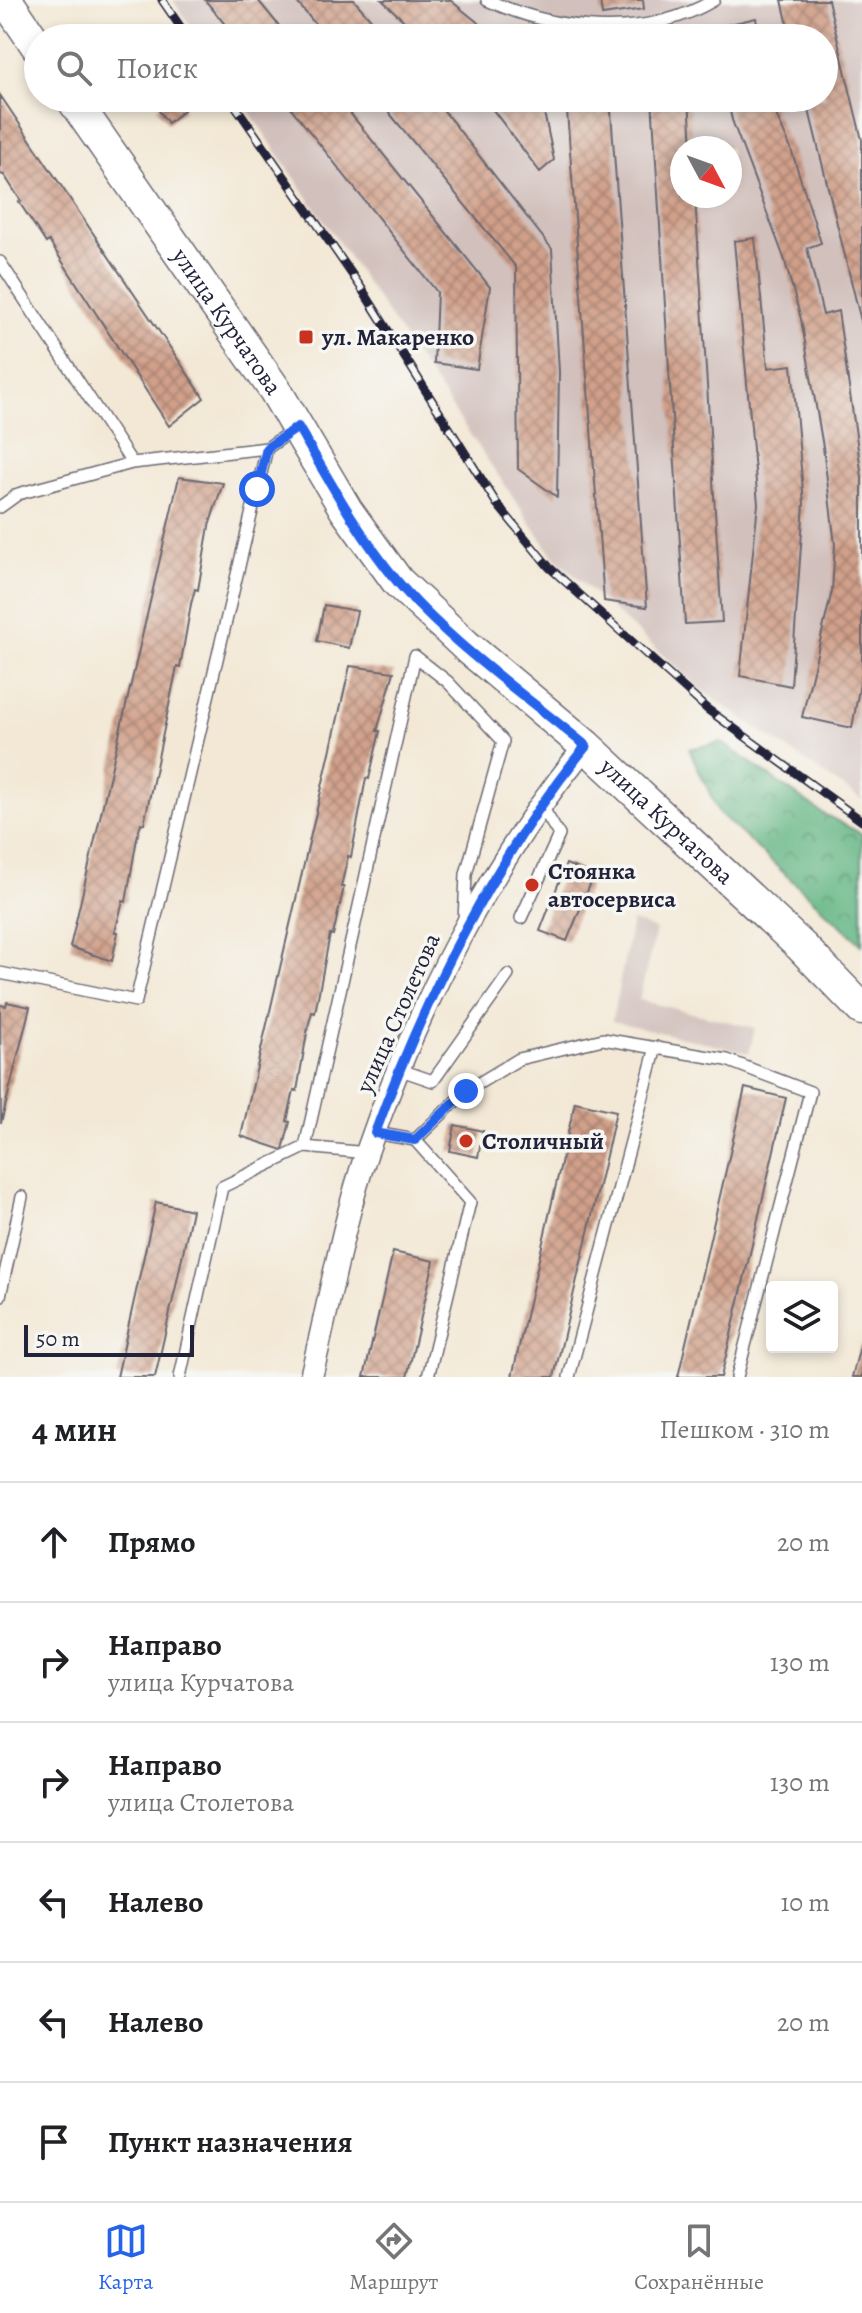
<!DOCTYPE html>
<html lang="ru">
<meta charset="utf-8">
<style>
body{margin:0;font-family:Alegreya,serif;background:#f2f2f2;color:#202124}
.controls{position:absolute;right:24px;bottom:24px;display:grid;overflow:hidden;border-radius:8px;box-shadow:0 4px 12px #0003}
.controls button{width:72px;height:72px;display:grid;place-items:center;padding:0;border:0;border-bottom:2px solid #e0e0e0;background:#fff;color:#202124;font:40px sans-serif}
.compass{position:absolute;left:670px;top:136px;width:72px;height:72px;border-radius:50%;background:#fff;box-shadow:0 4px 12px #0003;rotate:131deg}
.scale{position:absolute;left:24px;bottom:20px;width:170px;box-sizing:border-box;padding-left:8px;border:4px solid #22223b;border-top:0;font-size:22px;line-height:28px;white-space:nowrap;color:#22223b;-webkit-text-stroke:6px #f6f6f2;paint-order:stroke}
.stop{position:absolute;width:24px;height:24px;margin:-18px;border:6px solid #2563eb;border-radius:50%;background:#fff}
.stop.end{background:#2563eb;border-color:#fff;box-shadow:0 2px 8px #0008}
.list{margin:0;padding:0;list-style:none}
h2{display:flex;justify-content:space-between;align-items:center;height:104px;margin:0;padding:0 32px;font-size:34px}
h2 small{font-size:26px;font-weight:400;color:#757577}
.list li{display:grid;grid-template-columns:52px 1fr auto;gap:24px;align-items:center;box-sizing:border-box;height:120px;padding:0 32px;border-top:2px solid #e0e0e0}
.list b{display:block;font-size:30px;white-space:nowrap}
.list p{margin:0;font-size:26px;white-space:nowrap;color:#757577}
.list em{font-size:26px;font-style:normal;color:#757577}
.icon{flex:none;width:44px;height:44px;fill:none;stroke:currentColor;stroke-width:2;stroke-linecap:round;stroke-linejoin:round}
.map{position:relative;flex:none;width:862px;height:1377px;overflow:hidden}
.search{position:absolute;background:#fff;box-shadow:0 4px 12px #0003;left:24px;right:24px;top:24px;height:88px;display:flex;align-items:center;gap:20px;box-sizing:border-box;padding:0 28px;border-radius:44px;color:#757577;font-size:30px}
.sheet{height:824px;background:#fff}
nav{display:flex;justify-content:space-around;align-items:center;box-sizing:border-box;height:112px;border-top:2px solid #e0e0e0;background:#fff;font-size:22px;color:#757577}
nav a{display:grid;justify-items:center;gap:4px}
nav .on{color:#2563eb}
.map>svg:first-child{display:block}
</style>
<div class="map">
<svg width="862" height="1377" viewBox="0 0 862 1377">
<defs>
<pattern id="forest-crowns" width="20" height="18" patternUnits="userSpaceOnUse" patternTransform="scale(2)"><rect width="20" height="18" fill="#64b684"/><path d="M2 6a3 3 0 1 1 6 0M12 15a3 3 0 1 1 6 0" fill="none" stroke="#52946d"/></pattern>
<pattern id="building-cross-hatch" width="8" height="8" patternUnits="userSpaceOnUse" patternTransform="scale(2)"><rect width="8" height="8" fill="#d1a08a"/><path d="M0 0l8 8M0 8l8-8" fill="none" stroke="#a98272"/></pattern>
</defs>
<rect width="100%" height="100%" fill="#f6f6f2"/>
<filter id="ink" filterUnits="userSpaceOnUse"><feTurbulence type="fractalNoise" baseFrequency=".0125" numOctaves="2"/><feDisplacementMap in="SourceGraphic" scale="16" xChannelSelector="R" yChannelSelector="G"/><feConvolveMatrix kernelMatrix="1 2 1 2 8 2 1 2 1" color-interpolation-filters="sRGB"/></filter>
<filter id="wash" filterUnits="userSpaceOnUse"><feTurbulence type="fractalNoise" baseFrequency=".006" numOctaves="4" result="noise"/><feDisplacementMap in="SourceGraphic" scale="32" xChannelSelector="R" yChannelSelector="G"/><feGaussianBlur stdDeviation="1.8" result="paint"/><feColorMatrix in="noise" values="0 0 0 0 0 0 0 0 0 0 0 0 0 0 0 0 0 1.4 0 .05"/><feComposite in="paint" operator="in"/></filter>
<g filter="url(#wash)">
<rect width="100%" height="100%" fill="#f3e8d5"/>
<!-- industrial -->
<path fill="#d1c0bc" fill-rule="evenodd" d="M173 0H862V800L704 692 554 557 240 98H824V38H199ZM682 148H730V196H682Z
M632 921 656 930 639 1000 755 1028 749 1053 612 1021Z"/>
<!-- forest -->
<path fill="url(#forest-crowns)" stroke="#436c60" stroke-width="2" d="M721 742 822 813 862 834V945L719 813 689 749Z"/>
<g id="blocks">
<!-- building -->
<path fill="url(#building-cross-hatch)" d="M205 0H258L289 38H236Z
M295 0H354L387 38H327Z
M382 0H450L497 38H422Z
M600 0H643L644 9 602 15Z
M782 0H828L862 140V325L806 98H824V38H791Z
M756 18 759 38H715L713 28Z
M0 95 204 398 169 426 49 241 46 243 19 202 21 201 4 175 0 174Z
M170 98H175L184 110 168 123 157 108Z
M283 98H338L490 287 477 369 434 363 437 292Z
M377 98H434L552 249 559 372 557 497 518 469 516 267Z
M484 98H541L554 160 540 172Z
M566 98H610L647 607 604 601Z
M652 98H689L692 148H682V196H695L722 622 685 624Z
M727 98H769L791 149 821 243 807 248 823 315 838 311 862 477V672L852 728 802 717 832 591 835 545 823 447 801 319 784 258 732 120Z
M755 238 768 368 792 365 804 503 791 686 740 676 758 504 734 241Z
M179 477 223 483 209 526 198 590 195 589 191 604 180 668 177 667 144 824 141 823 137 838 126 902 123 901 115 932H118L112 961 70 947Z
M324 605 357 611 349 648 317 641Z
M350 666 394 672 377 731H380L369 779 366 778 363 794 351 857 348 856 341 887H344L333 935 330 934 315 1013 312 1012 308 1027 297 1091 294 1090 287 1121 290 1122 283 1150 241 1136Z
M566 864 594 875 567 941 540 931Z
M7 1002 30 1007 1 1123 0 1005 6 1006Z
M745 1088 786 1098 745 1275 721 1377H678Z
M575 1102 616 1111 608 1147 554 1377H512Z
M455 1125 483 1131 478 1157 450 1151Z
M156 1202 192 1210 176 1286 155 1377H117Z
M393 1252 434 1261 407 1377H364Z
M861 1342 862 1377H852Z"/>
</g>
</g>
<g filter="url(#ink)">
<use href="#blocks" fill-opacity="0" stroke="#6b6771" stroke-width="2"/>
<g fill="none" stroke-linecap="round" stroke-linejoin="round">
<defs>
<path id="service" d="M487 0C558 32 645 41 714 0
M0 262 132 463
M0 507 18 494 132 463 267 448 296 428
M521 918 559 835 541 805
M0 973 136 1001 267 448
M398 1069 433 1081 508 975
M375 1133 415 1140 470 1202 428 1377
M415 1140 466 1091 519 1059 603 1039 727 1060 810 1092 737 1377
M305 1147 367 1153
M0 1296 22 1197
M180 1377 222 1187 305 1147 415 656 448 682 503 741 466 874 464 922
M569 1377 656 1047"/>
<path id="minor" d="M311 1377C329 1305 343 1221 367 1152 417 1008 489 864 586 746"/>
<g id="secondary">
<path d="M6 0 38 47"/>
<path id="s1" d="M72 98 275 390 346 510 398 582 465 645 586 746 802 947 862 1009"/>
</g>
</defs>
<!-- service casing -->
<use href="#service" stroke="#6b6771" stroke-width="14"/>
<!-- minor casing -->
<use href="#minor" stroke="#6b6771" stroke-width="25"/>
<!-- secondary casing -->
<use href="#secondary" stroke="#6b6771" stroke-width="35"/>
<!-- service -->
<use href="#service" stroke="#fff" stroke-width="11"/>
<!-- minor -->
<use href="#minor" stroke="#fff" stroke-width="22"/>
<!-- secondary -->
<use href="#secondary" stroke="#fff" stroke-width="32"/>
<defs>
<path id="rail" d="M162 0 188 38
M230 98 360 286 497 504 549 567 707 709 862 821"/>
</defs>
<!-- rail casing -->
<use href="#rail" stroke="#22223b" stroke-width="9"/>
<!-- rail -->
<use href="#rail" stroke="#f6f6f2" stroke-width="6" stroke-dasharray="18" stroke-linecap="butt"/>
</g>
</g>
<g fill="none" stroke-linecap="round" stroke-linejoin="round" filter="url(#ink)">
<!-- route -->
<path stroke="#2563eb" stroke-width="10" d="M257 489 267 448 298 427C329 480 358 534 397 581 447 641 526 696 586 746 493 860 426 995 375 1133L415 1140 466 1091"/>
</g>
<!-- markers -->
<g fill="#c8321e" stroke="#f6f6f2" stroke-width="3">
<rect x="298" y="329" width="16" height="16" rx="4"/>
<circle cx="532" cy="885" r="8"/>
<circle cx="466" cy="1141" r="8"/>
</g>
<g text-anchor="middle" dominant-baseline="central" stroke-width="7" stroke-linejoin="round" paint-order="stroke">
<!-- street labels -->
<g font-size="24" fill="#22223b" stroke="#f6f6f2">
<text stroke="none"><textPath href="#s1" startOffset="272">улица Курчатова</textPath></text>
<text stroke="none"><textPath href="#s1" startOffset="944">улица Курчатова</textPath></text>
<text transform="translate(398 1013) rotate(-66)">улица Столетова</text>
</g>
<!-- poi labels -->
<g font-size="24" font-weight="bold" fill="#22223b" stroke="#f6f6f2" text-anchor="start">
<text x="322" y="337">ул. Макаренко</text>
<text x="548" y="871">Стоянка<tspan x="548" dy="28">автосервиса</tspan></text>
<text x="482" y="1141">Столичный</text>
</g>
</g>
</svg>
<div class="controls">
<button><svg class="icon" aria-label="layers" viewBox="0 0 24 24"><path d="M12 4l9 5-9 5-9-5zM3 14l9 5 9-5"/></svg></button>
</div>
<svg class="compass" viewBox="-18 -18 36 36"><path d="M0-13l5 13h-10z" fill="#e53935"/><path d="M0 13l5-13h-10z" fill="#757577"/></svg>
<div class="scale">50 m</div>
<div class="stop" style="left:257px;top:489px"></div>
<div class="stop end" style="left:466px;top:1091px"></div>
<div class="search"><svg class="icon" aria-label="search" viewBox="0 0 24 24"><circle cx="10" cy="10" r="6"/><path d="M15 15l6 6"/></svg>Поиск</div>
</div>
<section class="sheet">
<h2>4 мин<small>Пешком · 310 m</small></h2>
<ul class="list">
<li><svg class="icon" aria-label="ahead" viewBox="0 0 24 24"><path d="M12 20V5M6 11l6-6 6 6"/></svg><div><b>Прямо</b></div><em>20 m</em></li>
<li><svg class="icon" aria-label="right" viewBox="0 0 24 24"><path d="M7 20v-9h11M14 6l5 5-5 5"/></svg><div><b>Направо</b><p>улица Курчатова</p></div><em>130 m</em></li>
<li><svg class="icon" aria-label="right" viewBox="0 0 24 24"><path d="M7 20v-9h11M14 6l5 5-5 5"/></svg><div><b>Направо</b><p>улица Столетова</p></div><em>130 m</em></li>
<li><svg class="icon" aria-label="left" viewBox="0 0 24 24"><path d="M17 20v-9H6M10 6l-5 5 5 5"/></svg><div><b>Налево</b></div><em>10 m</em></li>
<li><svg class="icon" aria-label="left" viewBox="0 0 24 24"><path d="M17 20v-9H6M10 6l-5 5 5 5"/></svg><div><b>Налево</b></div><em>20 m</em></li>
<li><svg class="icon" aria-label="arrive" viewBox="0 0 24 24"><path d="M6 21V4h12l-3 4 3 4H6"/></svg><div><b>Пункт назначения</b></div></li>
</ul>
</section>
<nav>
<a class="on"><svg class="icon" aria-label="map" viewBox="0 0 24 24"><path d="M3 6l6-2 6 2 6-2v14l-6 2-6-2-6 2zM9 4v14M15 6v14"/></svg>Карта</a>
<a><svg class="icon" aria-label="directions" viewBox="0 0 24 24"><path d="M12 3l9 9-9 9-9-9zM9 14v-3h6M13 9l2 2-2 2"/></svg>Маршрут</a>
<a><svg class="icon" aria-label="saved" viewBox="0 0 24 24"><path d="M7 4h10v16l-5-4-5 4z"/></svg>Сохранённые</a>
</nav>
